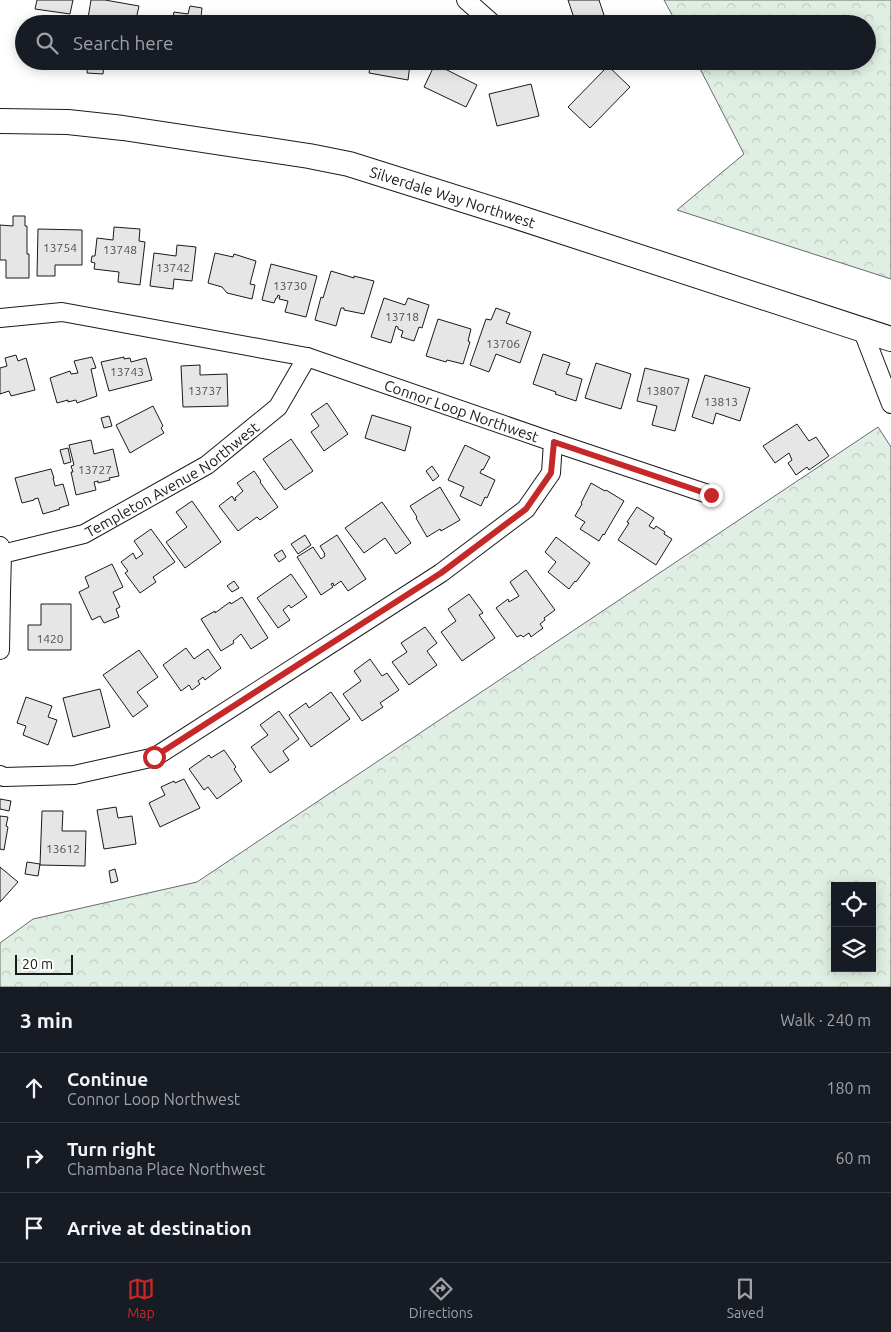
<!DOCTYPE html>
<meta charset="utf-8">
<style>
body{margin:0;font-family:Ubuntu,sans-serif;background:#20242c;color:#f1f3f6}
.controls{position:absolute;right:15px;bottom:15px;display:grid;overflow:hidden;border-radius:0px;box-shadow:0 2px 12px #0003}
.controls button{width:45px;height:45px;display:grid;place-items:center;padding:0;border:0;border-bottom:1px solid #363941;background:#171b24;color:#f1f3f6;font:25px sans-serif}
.scale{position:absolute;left:15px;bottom:12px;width:58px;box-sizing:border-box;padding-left:5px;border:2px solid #1a1a1a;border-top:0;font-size:14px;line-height:18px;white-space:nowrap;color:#1a1a1a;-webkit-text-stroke:4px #fff;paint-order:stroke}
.stop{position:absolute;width:15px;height:15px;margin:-11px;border:4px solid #c62828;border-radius:50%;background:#fff}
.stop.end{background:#c62828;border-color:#fff;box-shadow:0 1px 5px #0008}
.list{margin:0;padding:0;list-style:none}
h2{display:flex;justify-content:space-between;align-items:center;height:65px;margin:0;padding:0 20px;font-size:21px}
h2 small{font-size:16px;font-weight:400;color:#9ea1a6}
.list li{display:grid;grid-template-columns:32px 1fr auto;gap:15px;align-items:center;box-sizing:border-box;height:70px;padding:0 20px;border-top:1px solid #363941}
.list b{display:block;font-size:19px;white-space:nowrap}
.list p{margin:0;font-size:16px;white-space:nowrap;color:#9ea1a6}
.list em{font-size:16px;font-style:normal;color:#9ea1a6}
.icon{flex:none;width:28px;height:28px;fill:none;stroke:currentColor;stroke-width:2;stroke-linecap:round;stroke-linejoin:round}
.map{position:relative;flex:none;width:891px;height:987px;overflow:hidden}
.search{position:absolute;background:#171b24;box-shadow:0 2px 12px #0003;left:15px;right:15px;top:15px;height:55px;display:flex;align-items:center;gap:12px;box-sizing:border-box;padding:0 18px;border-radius:28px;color:#9ea1a6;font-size:19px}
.sheet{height:275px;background:#171b24}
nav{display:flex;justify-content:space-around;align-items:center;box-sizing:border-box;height:70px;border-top:1px solid #363941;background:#171b24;font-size:14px;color:#9ea1a6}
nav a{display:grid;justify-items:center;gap:2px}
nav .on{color:#c62828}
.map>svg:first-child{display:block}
</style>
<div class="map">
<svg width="891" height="987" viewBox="0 0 891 987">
<defs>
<pattern id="forest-crowns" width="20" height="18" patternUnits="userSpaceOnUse" patternTransform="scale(1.25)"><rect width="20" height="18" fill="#e0efe3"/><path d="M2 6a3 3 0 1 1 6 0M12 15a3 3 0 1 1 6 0" fill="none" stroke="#c0ccc2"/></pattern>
</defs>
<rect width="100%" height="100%" fill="#fff"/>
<!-- forest -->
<path fill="url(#forest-crowns)" stroke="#6a6a6a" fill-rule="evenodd" d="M664 0H891V279L677 210 744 154 696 61H867V24H677Z
M878 427 891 447V987H0V943L33 919 197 882ZM835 886H872V968H835Z"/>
<!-- building -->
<path fill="#e6e6e6" stroke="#1a1a1a" d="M37 0H73L70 14 35 9Z
M91 0H105L139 6 135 24H87Z
M568 0H599L607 24H576Z
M190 6 202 8 201 17 219 20 218 24H172L174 12 188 14Z
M229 16 268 24H228Z
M371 61H400V62L410 64 408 80 369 73Z
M88 62 104 64 103 74 87 73Z
M435 64 477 85 466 107 424 87Z
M608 66 630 87 590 128 568 107Z
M531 84 539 116 497 126 489 94Z
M13 216H25V226H27V254H29V278H6V260H0V225L13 226Z
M114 227 140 229 139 241 145 242 140 285 118 282 119 272 94 269 95 263 91 262 92 256H95L97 238 113 240Z
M38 229 82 230V265H55V276H37Z
M177 245 196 247 192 281 174 279 173 289 150 286 154 253 176 256Z
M215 253 233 257 234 254 256 261 250 284 255 285 252 299 227 293 222 287 208 283Z
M271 264 317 276 306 317 285 312 288 301 279 299 280 296 278 295 277 298H276L274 303 262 300Z
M331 271 354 278V276L374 281 364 314 344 310V308H341L336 326 315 320 321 297 323 298Z
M384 298 405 305 408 298 429 305 422 328 419 327 414 341 401 337 403 331 398 329V327L396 326 391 343 371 337Z
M496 308 510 313 506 323 531 332 520 363 496 354 489 372 470 365 486 319 491 320Z
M438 319 471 329 468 341 470 342 463 364 447 360 446 362 426 356Z
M543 354 570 363 566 374 582 379 576 401 555 394 556 392 533 384Z
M16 355 18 361 26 358 35 390 11 396 9 391 0 394V368L7 366 5 358Z
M92 357 96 368 91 369 97 396 77 403 76 400 68 402V400L57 403 50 378 70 371 71 374 78 373 74 361Z
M124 357V359L130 358 131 362 146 358 152 380 109 391 101 362Z
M596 363 631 374 621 409 585 398Z
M200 365V375L227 374 228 406 183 407 181 366Z
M645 368 689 379 675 431 652 425 657 406 637 401Z
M705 375 750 388 740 421 716 413 713 424 692 417Z
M327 403 348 434 324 451 311 432 319 426 311 414Z
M153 406 163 426 161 428 164 433 130 453 116 425Z
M372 415 411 427 405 451 365 438Z
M109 416 112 426 104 428 101 418Z
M797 424 809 441 816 437 829 456 809 470 807 467 796 475 788 463 792 460 789 453 775 463 763 446Z
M291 439 313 471 285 490 263 459Z
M91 440 94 454 113 449 119 476 109 478 110 480 98 483V481L94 482 96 490 76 495 71 472H73L71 466 74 465 69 445Z
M465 445 490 457 483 470 482 469 480 473 495 480 487 498 485 497 481 506 460 496 464 487 448 480Z
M68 448 71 462 64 464 60 450Z
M432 466 439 476 433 481 426 471Z
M51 469 54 478H53L55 486 63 484 69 505 59 508 60 509 43 514 38 498 34 499V500L22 503 15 478Z
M254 471 261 481 260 482 278 507 260 520 257 517 238 531 219 506 232 496 235 501 236 500 235 498 243 491 237 483Z
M591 483 605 491 606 490 624 501 604 535 603 534 599 541 580 529 585 522 575 516 582 504 581 503Z
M440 487 460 520 441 531 440 529 427 537 416 518 417 517 410 506Z
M192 501 221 542 185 568 166 542 187 527 176 512Z
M382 502 411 543 396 554 385 538 364 553 345 528Z
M637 507 654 518 649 526 654 529 656 526 665 532 664 534 672 539 656 565 618 540 629 523 627 522Z
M151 529 175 562 153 577 156 582 140 593 125 573 128 571 121 562 133 553 136 559 143 554 134 541Z
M305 535 311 545 298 554 291 544Z
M337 535 366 579 348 591 341 581 334 586 333 583 331 584 333 587 321 595 297 557 313 547 321 559 325 556 324 554H325L320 546Z
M556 537 590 563 576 582 575 581 569 589 548 572 556 562 545 552Z
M282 550 286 557 279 562 274 555Z
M112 564 123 587 113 592 120 607 116 609 119 617 104 623 100 616 92 620 79 592 89 587 85 577Z
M526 570 555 610 544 618 545 620 540 624 543 628 531 637 529 633 523 637 521 635 517 637 496 608 508 599 509 602 519 596 510 582Z
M291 574 307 597 291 608 289 605 283 610 290 620 278 628 257 598Z
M234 581 239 588 232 592 227 586Z
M469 594 483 613 479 615 495 638 462 661 441 632 456 621 448 609Z
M242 597 268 638 251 649 241 634 233 641 234 643 221 651 201 619 215 611V613L230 602 231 604Z
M41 604H71V650H28V625H41Z
M425 627 437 643 427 651 437 665 409 685 392 662 407 652 401 643Z
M186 648 194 659 208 649 221 668 205 680 203 677 198 681 200 684 192 690 189 685 181 691 163 665Z
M139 650 158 677 137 692 148 706 133 717 103 675Z
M370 659 382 676 387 673 399 690 380 703 383 707 362 721 343 694 361 681 354 671Z
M100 689 110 727 73 737 63 698Z
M331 692 350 719 311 747 289 715 306 703 309 708Z
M26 697 52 706 48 717 57 720 48 745 23 735 26 726 17 723Z
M279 711 299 739 283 751 289 760 270 773 251 747 268 735 260 725Z
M224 750 236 767 234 769 242 781 217 799 208 787 204 790 189 769 209 755 211 758Z
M184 779 200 808 160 827 149 803 165 795 161 787 174 781 175 783Z
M0 799 11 801 9 811 0 809Z
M116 807 118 818 132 816 136 844 104 849 97 810Z
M42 811H63L62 831H86L85 866 40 865Z
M0 816 8 817 6 826 8 827 4 850 0 849Z
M27 862 40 864 38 876 25 874Z
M0 867 18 882 0 902Z
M115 869 118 881 111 883 109 871Z"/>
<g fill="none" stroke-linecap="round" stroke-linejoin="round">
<defs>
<g id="street">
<path d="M466 0 493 24"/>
<path id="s1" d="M0 318 62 312 307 357 553 442 551 473 526 509 441 573 155 757 74 775 4 777 0 775"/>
<path d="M862 329 891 404"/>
<path d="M553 442 711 495"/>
<path d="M0 546 2 554 1 593 0 650"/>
<path id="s2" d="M2 554 84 534 207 465 278 407 307 357"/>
</g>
<g id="secondary">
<path id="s3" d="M0 121 68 122 123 128 309 156 349 164 508 214 891 339"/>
</g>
</defs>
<!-- street casing -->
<use href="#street" stroke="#1a1a1a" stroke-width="20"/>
<!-- secondary casing -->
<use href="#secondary" stroke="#1a1a1a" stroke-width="26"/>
<!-- street -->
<use href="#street" stroke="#fff" stroke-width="18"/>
<!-- secondary -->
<use href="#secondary" stroke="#fff" stroke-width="24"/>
</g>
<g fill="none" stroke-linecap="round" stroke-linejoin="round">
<!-- route -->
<path stroke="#c62828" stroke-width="6" d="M154 757 441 573 526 509 551 473 554 442 711 495"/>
</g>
<g text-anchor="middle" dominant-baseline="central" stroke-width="4" stroke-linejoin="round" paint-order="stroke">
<!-- number labels -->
<g font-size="12" fill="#4d4d4d">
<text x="60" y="247">13754</text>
<text x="120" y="249">13748</text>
<text x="173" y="267">13742</text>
<text x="290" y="285">13730</text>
<text x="402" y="316">13718</text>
<text x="503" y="343">13706</text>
<text x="127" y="371">13743</text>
<text x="205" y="390">13737</text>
<text x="663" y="390">13807</text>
<text x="721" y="401">13813</text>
<text x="95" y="469">13727</text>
<text x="50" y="638">1420</text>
<text x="63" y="848">13612</text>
</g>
<!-- street labels -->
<g font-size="15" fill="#1a1a1a" stroke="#fff">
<text stroke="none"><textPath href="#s3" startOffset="461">Silverdale Way Northwest</textPath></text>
<text stroke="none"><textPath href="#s1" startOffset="475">Connor Loop Northwest</textPath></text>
<text stroke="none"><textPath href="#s2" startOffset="188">Templeton Avenue Northwest</textPath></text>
</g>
</g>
</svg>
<div class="controls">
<button><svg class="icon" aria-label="locate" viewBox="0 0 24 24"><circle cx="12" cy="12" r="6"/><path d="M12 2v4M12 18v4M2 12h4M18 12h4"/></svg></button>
<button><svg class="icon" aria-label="layers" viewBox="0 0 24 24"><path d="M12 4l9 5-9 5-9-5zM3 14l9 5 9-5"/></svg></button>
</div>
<div class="scale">20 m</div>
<div class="stop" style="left:154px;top:757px"></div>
<div class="stop end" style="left:711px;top:495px"></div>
<div class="search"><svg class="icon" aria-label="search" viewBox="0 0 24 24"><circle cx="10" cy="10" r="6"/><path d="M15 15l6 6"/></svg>Search here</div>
</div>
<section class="sheet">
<h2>3 min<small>Walk · 240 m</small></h2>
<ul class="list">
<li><svg class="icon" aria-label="ahead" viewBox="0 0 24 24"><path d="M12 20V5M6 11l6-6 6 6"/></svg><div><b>Continue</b><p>Connor Loop Northwest</p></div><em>180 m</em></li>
<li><svg class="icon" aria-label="right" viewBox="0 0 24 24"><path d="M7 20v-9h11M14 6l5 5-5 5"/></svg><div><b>Turn right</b><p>Chambana Place Northwest</p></div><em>60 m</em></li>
<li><svg class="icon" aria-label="arrive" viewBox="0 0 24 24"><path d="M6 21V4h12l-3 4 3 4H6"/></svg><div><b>Arrive at destination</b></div></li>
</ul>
</section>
<nav>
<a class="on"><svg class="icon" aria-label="map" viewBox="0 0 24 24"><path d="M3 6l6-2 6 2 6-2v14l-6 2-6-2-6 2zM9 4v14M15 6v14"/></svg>Map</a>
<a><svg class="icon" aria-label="directions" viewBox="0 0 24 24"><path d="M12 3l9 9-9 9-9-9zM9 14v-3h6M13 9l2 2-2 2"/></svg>Directions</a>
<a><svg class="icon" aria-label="saved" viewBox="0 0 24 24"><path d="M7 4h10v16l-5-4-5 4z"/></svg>Saved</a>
</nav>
